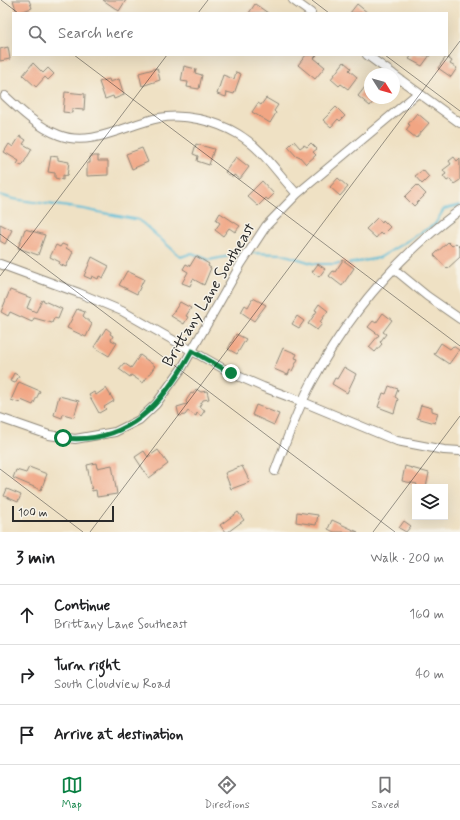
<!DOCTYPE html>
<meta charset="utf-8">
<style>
body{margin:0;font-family:Mynerve,sans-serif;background:#f2f2f2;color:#202124}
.controls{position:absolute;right:12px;bottom:12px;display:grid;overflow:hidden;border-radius:0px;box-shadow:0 4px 16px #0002}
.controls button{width:36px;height:36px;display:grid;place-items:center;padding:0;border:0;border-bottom:1px solid #e0e0e0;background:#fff;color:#202124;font:20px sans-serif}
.compass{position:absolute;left:364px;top:68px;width:36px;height:36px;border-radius:50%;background:#fff;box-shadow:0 4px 16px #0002;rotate:127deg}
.scale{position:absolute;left:12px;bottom:10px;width:102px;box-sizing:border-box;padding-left:4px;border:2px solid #2b2b2b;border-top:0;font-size:11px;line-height:14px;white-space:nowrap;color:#2b2b2b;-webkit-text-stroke:3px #f7f3e8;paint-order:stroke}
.stop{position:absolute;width:12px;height:12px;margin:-9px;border:3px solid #0b8043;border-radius:50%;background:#fff}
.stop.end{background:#0b8043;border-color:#fff;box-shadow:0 1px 4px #0008}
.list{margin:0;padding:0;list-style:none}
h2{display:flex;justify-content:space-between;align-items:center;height:52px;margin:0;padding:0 16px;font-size:17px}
h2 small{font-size:13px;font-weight:400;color:#757577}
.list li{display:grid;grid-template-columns:26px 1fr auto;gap:12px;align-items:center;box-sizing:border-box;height:60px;padding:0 16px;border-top:1px solid #e0e0e0}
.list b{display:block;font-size:15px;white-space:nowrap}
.list p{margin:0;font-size:13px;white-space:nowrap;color:#757577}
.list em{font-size:13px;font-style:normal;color:#757577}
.icon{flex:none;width:22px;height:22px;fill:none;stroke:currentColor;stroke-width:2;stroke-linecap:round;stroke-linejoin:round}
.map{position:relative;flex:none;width:460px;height:532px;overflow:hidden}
.search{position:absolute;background:#fff;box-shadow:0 4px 16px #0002;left:12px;right:12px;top:12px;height:44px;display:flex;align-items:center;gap:10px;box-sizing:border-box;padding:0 14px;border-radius:0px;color:#757577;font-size:15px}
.sheet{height:232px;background:#fff}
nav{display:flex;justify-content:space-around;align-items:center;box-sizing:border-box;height:56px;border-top:1px solid #e0e0e0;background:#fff;font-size:11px;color:#757577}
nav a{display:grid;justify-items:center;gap:2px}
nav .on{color:#0b8043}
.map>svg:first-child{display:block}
</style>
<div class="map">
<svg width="460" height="532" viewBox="0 0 460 532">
<rect width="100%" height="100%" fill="#f7f3e8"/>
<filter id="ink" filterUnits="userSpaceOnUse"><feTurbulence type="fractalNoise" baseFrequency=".025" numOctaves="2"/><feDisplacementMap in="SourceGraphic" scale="8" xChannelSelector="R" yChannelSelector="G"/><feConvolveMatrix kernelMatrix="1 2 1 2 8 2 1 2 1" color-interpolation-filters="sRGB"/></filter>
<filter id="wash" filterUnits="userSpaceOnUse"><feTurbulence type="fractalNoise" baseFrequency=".012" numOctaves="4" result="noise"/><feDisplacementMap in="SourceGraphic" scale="16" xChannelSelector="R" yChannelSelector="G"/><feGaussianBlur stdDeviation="0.9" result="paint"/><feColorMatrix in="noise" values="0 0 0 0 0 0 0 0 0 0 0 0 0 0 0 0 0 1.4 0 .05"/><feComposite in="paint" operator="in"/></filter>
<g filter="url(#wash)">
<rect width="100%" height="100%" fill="#efe1c4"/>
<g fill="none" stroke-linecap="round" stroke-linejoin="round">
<!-- stream -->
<path stroke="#59bcd8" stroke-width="2" d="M0 195 13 199 83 209 139 220 181 257 192 253 209 260 246 253
M250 253 282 254 315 264H342
M347 264 379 258 435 224 444 209 460 205"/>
</g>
<g id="blocks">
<!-- building -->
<path fill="#f1a583" d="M13 0H29L32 8 17 13Z
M103 0H126L119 11Z
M255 4 268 13H249Z
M357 4 368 13H350Z
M8 47 10 59 0 61V49Z
M306 55H317L314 58 325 67 315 79 298 65Z
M412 55H430L422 66 409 59Z
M446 57 452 61 450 64 457 68 451 77 438 68Z
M344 62 351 68 349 70 357 77 348 89 341 84 339 86 331 79Z
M33 63 43 73 48 68 54 74 48 80 45 77 36 87 23 75Z
M184 66 196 69 195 73 202 75 199 89 187 87 188 82 181 81Z
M157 68 160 80 142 86 139 73Z
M236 72 241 74 234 94 227 92 226 97 217 94 223 75 234 79Z
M109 79 110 82 119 79 124 95 114 99 113 96 105 99 99 82Z
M365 87 370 91V98H376L370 106 358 96Z
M65 92 85 94 84 110 72 109V113L63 112Z
M266 98 278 105 274 111 276 113 270 123 252 112 258 103 261 105Z
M336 107 345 116 340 121 338 119 331 127 323 120Z
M417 113 429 123 416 138 406 130 410 125 408 124Z
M20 136 26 140 23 144 32 149 22 166 17 164 19 161 4 152 9 144 13 147Z
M294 141 300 148 304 145 307 147 311 143 317 149 313 152 316 155 306 164 299 156 297 157 288 147Z
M196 144 214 149 209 165 197 161 198 156 193 154Z
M142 148 148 162 132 169 126 154Z
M51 156 58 157V160L69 162 67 176 63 175V180L55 178V173L48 172Z
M90 156H98V161H108V175L87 176V163H90Z
M236 157 249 167 240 179 234 175 233 177 225 172Z
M454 157 457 161 460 158V180L454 184 450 179 447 181 443 176 446 174 443 170 451 164 449 161Z
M423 170 429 177 422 184 415 176Z
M338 178 348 187 340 196 330 187Z
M262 181 274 194 268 200 266 198 258 206 247 196Z
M417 185 426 194 414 206 405 197Z
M220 213 240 226 235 232 229 228 223 236 215 230 220 223 216 220Z
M377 218 382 222 383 220 390 227 382 235 380 233 376 238 366 229Z
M0 224 12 230 5 244 0 241Z
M25 229 45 235 38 255 18 248Z
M448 242 452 246 456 243 460 247V257L447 269 434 255Z
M62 244 67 246 66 248 73 252 66 267 59 264 60 262 50 257 56 245 60 247Z
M196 256 209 264 208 266 211 268 204 285 193 279 190 286 182 283 188 272 183 269 186 264 190 266Z
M92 257 109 266 103 278 99 276 98 279 92 276 91 279 84 276Z
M343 260 354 268 342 286 329 276 333 271 335 272Z
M318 264 325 269 319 277 312 272Z
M127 271 144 279 137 294 119 285Z
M10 290 31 298 27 308 36 312 42 300 62 309 58 319 54 318 52 323 34 318 32 322 10 312 8 316 1 312Z
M253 298 266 305 254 321 241 312 245 305 248 307Z
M180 302 191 308 186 316 188 317 184 324 171 316Z
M319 304 328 311 320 322 322 324 317 330 308 324 317 311 315 310Z
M77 309 85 312 83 316 92 324 86 337 67 328Z
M383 313 392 320 383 332 386 334 380 342 382 344 375 352 369 347 379 335 368 327 373 321 376 323Z
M297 316 304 321 299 328 292 324Z
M106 328 111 332 110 334 113 336 111 340 117 343 109 356 94 347Z
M236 334 246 339 237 354 228 349Z
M441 343 450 349 453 346 459 350 449 364 434 354Z
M283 348 297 354 295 358 298 359 292 371 290 370 288 375 274 369Z
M140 355 155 366 143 383 131 375 130 377 119 369 124 363 131 368Z
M344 367 356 374 347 393 332 384 335 378 337 379Z
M14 373 19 376 15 383 10 381Z
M19 382 40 391 33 405 21 400 20 403 11 400Z
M389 386 398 389 395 397 398 399 394 413 378 407 383 393 386 394Z
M106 388 114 401 104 407 106 409 99 413 89 395 94 392 96 395Z
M196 389 201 392 207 391 209 399 203 400 199 407 205 410 201 416 197 413 196 416 188 411 185 415 179 416 177 407 187 404 186 401 191 393 193 394Z
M59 396 79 401 74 417 63 414 62 418 54 415Z
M256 405 279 414 274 425 252 415Z
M421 405 432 408V411L438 413 435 423 417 418Z
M158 450 168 464 149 478 135 457 144 451 148 457Z
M96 463 97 468 112 465 117 494 97 497 96 490 92 491 87 465Z
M242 466 250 482 231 489 225 473Z
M405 466 429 473 426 487H416L417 484 402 481Z
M29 467 47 474 41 490 13 478 16 470 26 473Z
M7 489 21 495 18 502 4 496Z
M238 512 244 520 228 532H225L220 525Z
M297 512 318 515 316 525 296 522Z
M332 520 358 532H334L328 529Z
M404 521 411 526 406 532 399 528Z"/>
</g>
</g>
<g filter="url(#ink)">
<use href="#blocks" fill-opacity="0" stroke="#8d8678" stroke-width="1"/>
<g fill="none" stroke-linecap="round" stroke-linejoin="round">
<defs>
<path id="minor" d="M293 0 311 13
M367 55 393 74
M394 75 460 123
M5 96C21 111 38 127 59 135 91 148 127 124 159 118 184 113 216 121 238 134 263 149 277 173 297 194
M0 264 79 293 122 311 231 373 263 387 303 402 397 441 444 450 460 451
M394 269 427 296 460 319
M0 418 49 435 75 439 115 432 139 420 156 404 182 368 241 264 266 226 297 194 418 93
M275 471C286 442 296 412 311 384 347 316 398 256 460 210"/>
</defs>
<!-- minor casing -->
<use href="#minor" stroke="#8d8678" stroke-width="10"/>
<!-- minor -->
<use href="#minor" stroke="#fff" stroke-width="8"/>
</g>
</g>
<g fill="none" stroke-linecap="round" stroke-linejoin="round" filter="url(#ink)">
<!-- route -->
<path stroke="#0b8043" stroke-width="5" d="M63 438C129 445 163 403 192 351L231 373"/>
</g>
<!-- ticks -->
<path fill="none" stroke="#2b2b2b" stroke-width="1" stroke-opacity="0.45" d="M1 0 18 13M312 0 329 13M198 13 208 0M74 55 460 346M385 55 460 111M0 234 395 532M0 276 167 55M0 469 83 532M90 532 460 41M373 532 460 416"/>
<g text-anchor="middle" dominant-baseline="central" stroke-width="3" stroke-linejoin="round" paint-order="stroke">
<!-- street labels -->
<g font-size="16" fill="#2b2b2b" stroke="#f7f3e8">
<text transform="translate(209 295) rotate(-59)">Brittany Lane Southeast</text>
</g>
</g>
</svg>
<div class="controls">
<button><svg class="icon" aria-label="layers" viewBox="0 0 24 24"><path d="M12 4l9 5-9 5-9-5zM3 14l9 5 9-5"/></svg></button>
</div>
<svg class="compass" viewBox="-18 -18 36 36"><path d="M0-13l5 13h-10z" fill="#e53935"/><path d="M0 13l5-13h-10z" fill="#757577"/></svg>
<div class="scale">100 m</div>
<div class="stop" style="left:63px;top:438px"></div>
<div class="stop end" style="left:231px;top:373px"></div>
<div class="search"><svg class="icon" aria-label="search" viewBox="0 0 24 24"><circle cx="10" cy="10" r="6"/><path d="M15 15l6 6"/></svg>Search here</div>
</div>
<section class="sheet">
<h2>3 min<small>Walk · 200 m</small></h2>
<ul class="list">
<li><svg class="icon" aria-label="ahead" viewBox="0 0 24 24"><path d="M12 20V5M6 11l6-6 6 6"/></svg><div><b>Continue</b><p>Brittany Lane Southeast</p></div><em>160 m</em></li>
<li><svg class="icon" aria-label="right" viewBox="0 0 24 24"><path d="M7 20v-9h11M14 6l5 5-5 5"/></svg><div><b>Turn right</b><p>South Cloudview Road</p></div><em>40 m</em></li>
<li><svg class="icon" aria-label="arrive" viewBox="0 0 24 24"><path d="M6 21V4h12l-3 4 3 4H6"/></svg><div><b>Arrive at destination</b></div></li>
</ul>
</section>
<nav>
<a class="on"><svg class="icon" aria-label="map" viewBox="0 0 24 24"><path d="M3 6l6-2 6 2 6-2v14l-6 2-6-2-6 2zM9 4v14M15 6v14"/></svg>Map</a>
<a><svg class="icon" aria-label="directions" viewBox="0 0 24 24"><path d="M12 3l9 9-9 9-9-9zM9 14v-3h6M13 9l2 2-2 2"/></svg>Directions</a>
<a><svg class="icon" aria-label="saved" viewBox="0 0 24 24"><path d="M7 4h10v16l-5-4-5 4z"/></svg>Saved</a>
</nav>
